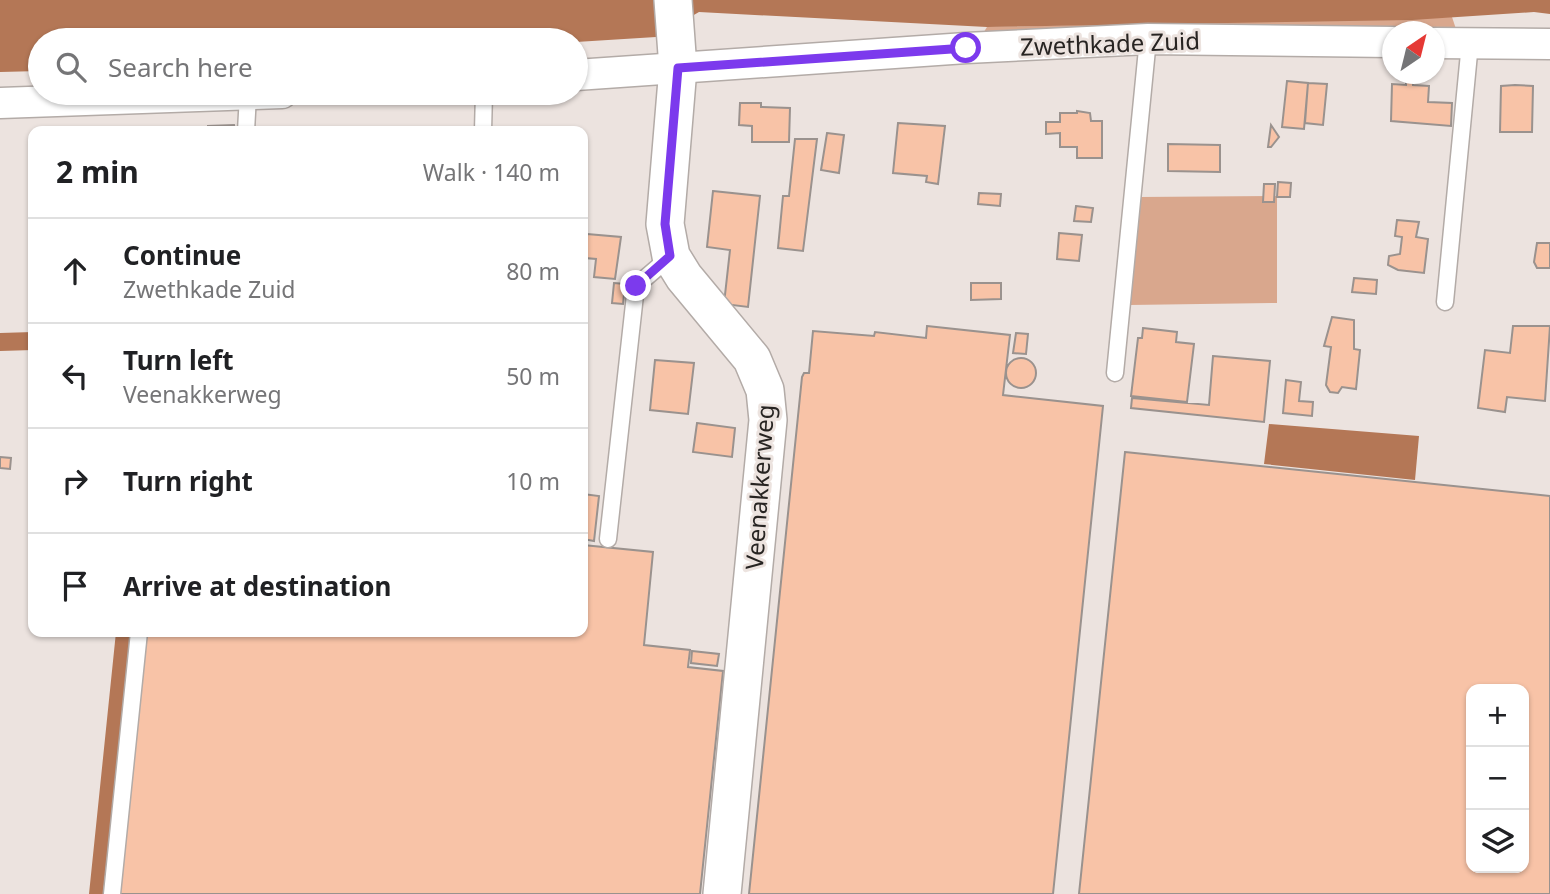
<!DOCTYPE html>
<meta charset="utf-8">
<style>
body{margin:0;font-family:"Noto Sans",sans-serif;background:#f2f2f2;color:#202124}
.controls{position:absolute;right:21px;bottom:21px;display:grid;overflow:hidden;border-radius:14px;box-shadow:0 2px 5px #0004}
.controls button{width:63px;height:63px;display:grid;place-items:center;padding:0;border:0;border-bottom:2px solid #e0e0e0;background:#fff;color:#202124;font:35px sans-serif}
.compass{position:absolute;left:1382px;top:21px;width:63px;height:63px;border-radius:50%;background:#fff;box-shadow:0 2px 5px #0004;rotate:35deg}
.stop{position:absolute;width:21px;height:21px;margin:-16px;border:5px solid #7c3aed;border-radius:50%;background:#fff}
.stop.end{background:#7c3aed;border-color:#fff;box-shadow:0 2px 7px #0008}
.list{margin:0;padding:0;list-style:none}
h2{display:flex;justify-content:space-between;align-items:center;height:91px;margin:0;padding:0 28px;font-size:30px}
h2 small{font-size:23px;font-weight:400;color:#757577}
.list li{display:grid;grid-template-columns:46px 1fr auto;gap:21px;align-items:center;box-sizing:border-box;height:105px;padding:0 28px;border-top:2px solid #e0e0e0}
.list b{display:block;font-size:26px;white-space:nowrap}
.list p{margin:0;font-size:23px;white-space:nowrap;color:#757577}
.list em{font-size:23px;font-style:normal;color:#757577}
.icon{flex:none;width:38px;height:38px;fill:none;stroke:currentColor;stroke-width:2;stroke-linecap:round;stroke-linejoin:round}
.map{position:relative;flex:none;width:1550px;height:894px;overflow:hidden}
.search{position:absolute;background:#fff;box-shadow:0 2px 5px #0004;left:28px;top:28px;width:560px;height:77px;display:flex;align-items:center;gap:18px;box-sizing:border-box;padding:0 24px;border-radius:38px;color:#757577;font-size:26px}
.panel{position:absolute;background:#fff;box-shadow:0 2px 5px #0004;left:28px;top:126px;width:560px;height:511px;border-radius:14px}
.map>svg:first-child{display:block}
</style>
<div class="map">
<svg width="1550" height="894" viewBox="0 0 1550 894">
<rect width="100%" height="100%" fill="#ece3df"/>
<!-- green -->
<path fill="#d9a78d" d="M1452 17 1462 47 1434 32H1392L972 51 987 27Z
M1277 196V303L1129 305 1139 197Z"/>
<!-- water -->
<path fill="#b47756" d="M0 0H1550V14L1534 12 1412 20 987 27 699 12 656 37 576 42 40 40V71L0 72Z
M33 332V350L0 351V333Z
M1269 424 1419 436 1415 480 1264 464Z
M116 632H131L103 894H89Z"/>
<!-- building -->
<path fill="#f8c3a7" stroke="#9a928e" stroke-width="2" fill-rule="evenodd" d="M1406 79H1413V85L1429 86 1428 102 1452 103 1451 126 1391 121 1392 84 1406 85Z
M1287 81 1308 83 1304 129 1282 127Z
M1308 83 1327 84 1323 125 1305 123Z
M1515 85 1533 86 1532 132H1500L1501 86Z
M740 103H761V107L790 108 789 142H752V126L739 125Z
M1077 111 1090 113 1091 121H1102V158H1077V147H1060V133L1046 134V122H1060V113H1077Z
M898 123 945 126 938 184 926 182 927 176 893 173Z
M234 125 235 131H208V126Z
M1271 125 1279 137 1271 147H1268Z
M827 133 844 135 839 173 821 170Z
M795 139H817L803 251 778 248 783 196H789Z
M1168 144 1220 145V172L1168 171Z
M1278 182 1291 183 1290 197H1277Z
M1264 184H1275L1274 202H1263Z
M713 191 760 196 748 307 724 304 730 250 707 247Z
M979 193 1001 194 1000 206 978 204Z
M1076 206 1093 208 1091 222 1074 221Z
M1397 220 1419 222 1416 237 1428 239 1424 273 1398 270 1388 265 1389 256 1400 254 1402 237 1395 236Z
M1059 233 1082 235 1079 261 1057 259Z
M587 234 621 237 615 279 594 277 596 259 585 258Z
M1537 243H1550V268H1537L1534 262Z
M1354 278 1377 280 1376 294 1352 292Z
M614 283 625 284 623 304 612 303Z
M971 283H1001V299L971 300Z
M1332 317 1354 320V349L1360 350 1356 389 1342 387 1338 393 1330 392 1326 385 1331 347 1324 346Z
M927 326 1010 335 1003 395 1103 406 1053 894H749L802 377 804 373H809L813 331 874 336 875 332 926 338Z
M1513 326H1550L1545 401 1507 397 1505 412 1478 408 1485 350 1510 353Z
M1143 328 1177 332 1176 342 1194 344 1187 402 1131 396 1138 338H1142Z
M1016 333 1028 334 1026 354 1013 353Z
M1213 356 1270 361 1264 422 1131 408 1132 398 1209 405Z
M1006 373a15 15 0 1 1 30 0a15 15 0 1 1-30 0Z
M655 360 694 363 688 414 650 410Z
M1286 380 1301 382 1299 401 1313 402 1312 416 1283 413Z
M697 423 735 428 732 457 693 452Z
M1125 452 1550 496V894H1079ZM1471 689H1524V868H1471Z
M0 457 11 458 10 469 0 468Z
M583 494 599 496 594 541 583 539Z
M583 545 653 552 644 645 690 650 688 667 723 671 700 894H119L146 632H583Z
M692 651 719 654 717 666 691 663Z"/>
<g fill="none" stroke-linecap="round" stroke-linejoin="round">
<defs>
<path id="service" d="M246 131 248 95
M483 131 484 93
M1445 302 1470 43
M1115 373 1148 39
M608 539 636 286 671 256
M112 894 139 632"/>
<path id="minor" d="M1434 43 1550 44
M576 75 966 48 1148 39 1392 42
M0 103 282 93"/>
<path id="tertiary" d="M673 0 678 68 665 224 671 256 684 277 752 359 765 390 768 420 722 894"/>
</defs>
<!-- service casing -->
<use href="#service" stroke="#b3aba7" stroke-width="19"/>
<!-- minor casing -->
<use href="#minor" stroke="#b3aba7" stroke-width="33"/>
<!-- tertiary casing -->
<use href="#tertiary" stroke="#b3aba7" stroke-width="40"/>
<!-- service -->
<use href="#service" stroke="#fff" stroke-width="16"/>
<!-- minor -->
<use href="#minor" stroke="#fff" stroke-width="30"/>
<!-- tertiary -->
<use href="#tertiary" stroke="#fff" stroke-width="37"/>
</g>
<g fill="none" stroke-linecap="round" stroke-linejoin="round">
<!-- route -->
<path stroke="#7c3aed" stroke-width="9" d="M636 286 670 256 665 224 678 68 966 48"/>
</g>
<g text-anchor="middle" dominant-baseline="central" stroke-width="6" stroke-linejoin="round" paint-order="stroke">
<!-- street labels -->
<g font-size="24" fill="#272422" stroke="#ece3df">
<text transform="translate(1110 43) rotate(-2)">Zwethkade Zuid</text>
<text transform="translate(759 487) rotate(-86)">Veenakkerweg</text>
</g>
</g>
</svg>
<div class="controls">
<button>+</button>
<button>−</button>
<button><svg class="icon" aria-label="layers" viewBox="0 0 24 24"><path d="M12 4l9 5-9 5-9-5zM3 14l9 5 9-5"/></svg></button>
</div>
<svg class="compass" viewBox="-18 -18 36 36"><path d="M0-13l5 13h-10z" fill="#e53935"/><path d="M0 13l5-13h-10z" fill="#757577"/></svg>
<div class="stop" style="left:966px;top:48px"></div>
<div class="stop end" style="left:636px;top:286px"></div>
<div class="search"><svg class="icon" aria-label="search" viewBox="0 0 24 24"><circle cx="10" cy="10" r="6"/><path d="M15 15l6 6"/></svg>Search here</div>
<section class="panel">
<h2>2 min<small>Walk · 140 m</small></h2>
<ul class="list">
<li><svg class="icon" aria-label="ahead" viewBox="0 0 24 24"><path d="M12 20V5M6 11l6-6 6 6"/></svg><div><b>Continue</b><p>Zwethkade Zuid</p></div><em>80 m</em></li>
<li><svg class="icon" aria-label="left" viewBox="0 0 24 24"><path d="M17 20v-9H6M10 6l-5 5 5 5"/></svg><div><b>Turn left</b><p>Veenakkerweg</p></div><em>50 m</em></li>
<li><svg class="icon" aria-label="right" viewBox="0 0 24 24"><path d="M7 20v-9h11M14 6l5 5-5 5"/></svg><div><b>Turn right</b></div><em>10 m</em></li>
<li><svg class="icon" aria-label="arrive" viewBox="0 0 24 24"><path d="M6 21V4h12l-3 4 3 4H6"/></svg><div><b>Arrive at destination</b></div></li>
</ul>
</section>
</div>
